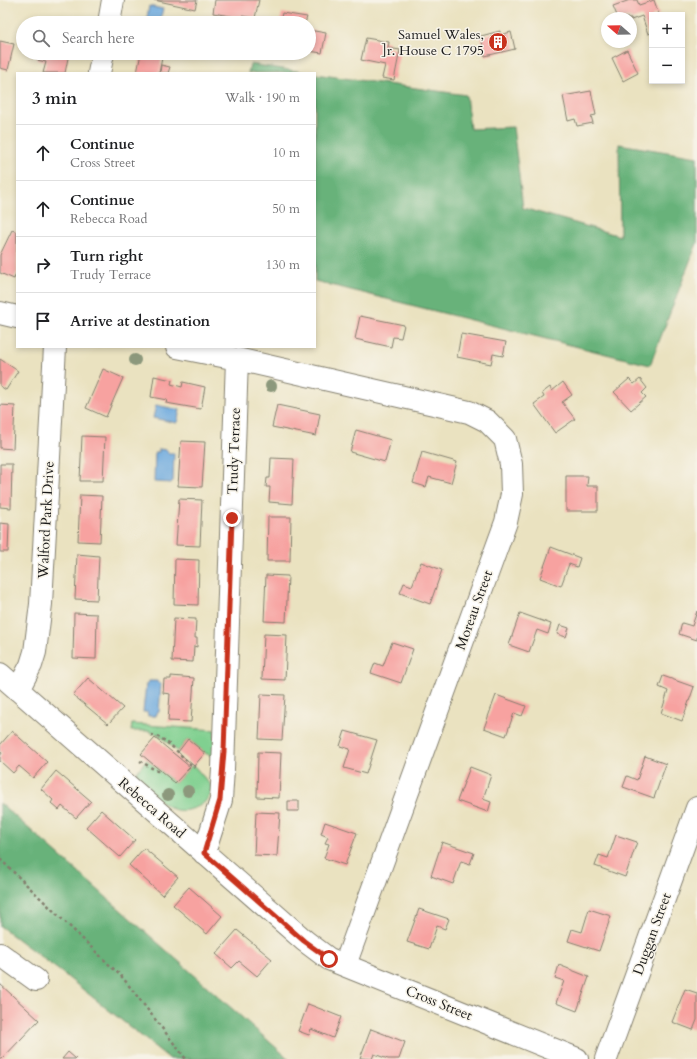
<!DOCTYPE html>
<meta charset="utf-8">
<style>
body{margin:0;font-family:Cardo,serif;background:#f6f6f6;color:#202124}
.controls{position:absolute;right:12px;top:12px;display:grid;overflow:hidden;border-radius:0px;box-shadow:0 2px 6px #0003}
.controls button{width:36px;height:36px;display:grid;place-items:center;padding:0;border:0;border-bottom:1px solid #e0e0e0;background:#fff;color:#202124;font:20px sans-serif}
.compass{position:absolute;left:601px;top:12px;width:36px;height:36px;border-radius:50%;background:#fff;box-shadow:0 2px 6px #0003;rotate:290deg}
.stop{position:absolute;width:12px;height:12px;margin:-9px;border:3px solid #c8321e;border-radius:50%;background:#fff}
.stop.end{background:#c8321e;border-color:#fff;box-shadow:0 1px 4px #0008}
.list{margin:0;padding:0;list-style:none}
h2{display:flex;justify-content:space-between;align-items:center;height:52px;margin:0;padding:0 16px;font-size:17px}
h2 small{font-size:13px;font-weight:400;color:#757577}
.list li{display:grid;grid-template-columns:26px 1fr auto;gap:12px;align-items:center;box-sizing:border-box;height:56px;padding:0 16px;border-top:1px solid #e0e0e0}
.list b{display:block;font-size:15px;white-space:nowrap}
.list p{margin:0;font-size:13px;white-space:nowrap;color:#757577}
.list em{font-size:13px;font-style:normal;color:#757577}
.icon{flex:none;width:22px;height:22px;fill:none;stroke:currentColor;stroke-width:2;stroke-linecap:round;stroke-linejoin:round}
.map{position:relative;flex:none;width:697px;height:1059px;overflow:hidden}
.search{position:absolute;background:#fff;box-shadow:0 2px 6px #0003;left:16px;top:16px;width:300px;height:44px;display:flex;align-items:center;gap:10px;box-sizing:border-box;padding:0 14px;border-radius:22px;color:#757577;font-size:15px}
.panel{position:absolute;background:#fff;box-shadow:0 2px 6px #0003;left:16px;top:72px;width:300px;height:276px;border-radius:0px}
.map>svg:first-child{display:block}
</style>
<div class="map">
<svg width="697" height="1059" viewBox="0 0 697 1059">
<rect width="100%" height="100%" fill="#f7f3e8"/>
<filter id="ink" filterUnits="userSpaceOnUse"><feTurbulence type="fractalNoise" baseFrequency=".025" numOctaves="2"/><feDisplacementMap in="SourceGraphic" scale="8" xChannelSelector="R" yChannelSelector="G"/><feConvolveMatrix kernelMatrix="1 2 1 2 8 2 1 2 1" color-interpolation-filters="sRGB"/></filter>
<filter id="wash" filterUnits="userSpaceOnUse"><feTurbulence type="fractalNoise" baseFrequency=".012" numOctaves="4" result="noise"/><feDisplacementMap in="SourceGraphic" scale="16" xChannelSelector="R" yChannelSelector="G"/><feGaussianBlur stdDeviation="0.9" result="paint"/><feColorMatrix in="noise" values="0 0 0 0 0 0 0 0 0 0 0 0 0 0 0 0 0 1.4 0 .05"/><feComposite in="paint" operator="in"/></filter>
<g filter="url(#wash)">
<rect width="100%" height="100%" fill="#eae2c0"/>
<!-- green -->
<path fill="#80d090" stroke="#4e7656" d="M132 724 215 730 214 757 205 753 188 739 178 752 158 734 151 733 150 731H131Z
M147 759 175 783 190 767 192 766 195 767 213 788C210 797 206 803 197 807 190 810 180 812 173 809 162 805 143 785 133 777Z"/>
<!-- forest -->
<path fill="#68b27a" stroke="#42674b" d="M250 64 310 73H248Z
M315 74 466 95 470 129 513 127 523 208 620 236 619 144 697 157V243L650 365 315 281Z
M0 803 289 1059H170L61 972 0 926Z"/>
<!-- water -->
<path fill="#6ca9de" stroke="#44627d" d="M149 6 163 9 159 23H146Z
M156 405 180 410 177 423 153 418Z
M159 449 167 450 168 453H174L173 481 171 483 154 482 155 452H159Z
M149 681H157L158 683 161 684 159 712 157 713 156 716H148L147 712H143L146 684 148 683Z"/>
<g id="blocks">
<!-- building -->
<path fill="#f7a2a0" d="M154 0H197L195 9Z
M215 0H259L255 18 242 16V18L213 13Z
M630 0H637L639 5 654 0 659 15H652V33L648 34 642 16 631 20V18H618L613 6Z
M282 13 307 17 305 23H280Z
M309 30 326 33 322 53 309 51Z
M500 31V35L511 32 515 49 485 56 481 36Z
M366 38 389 42 388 48 400 50 394 80 382 78 385 65 361 60Z
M0 41 14 44 8 70 0 68Z
M627 50 638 73 623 81 612 58Z
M39 53 48 55V53H69L65 73H43L46 62 37 60Z
M141 53H163L159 73H137Z
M161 65 170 67 168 73H160Z
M591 91 596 115 591 116 593 123 577 126 575 119 568 121 563 96Z
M12 230 17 232V272L14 279 0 273V255Z
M360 316 404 325 401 338 393 337 391 347 355 339Z
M461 334 506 342 503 356 493 354 491 364 457 357Z
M0 359 18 371 6 390 0 386Z
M103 369 123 378 106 417 86 408Z
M154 376 172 380 171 384 182 387 183 382 205 387 201 409 166 403 167 400 151 397Z
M629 379 634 384 640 379 647 388 642 393 646 397 631 410 614 392Z
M563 382 572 395 562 402 575 419 555 433 534 404 544 397 542 393 550 387 552 391Z
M0 405 15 406 13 449 0 448Z
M277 405 320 414 316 436 272 427Z
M356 430 391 440 385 462 350 452Z
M82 436 105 437 103 481H80Z
M181 441 205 442 202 487 178 486Z
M422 452 457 462 451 483 429 477 426 487 413 483Z
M271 458 294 459 292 504 269 502 270 487H266L267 478H270Z
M0 464H12L11 508 0 507Z
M566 476H588L587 486H598V511H566Z
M80 495 102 496 100 542 78 541Z
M179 499 202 500 200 546 176 545Z
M268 517H291L290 561H267Z
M0 523 9 524 8 552H0Z
M551 547 580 558 577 567 569 564 561 586 540 578Z
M77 554 99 556 97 600 75 599Z
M175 559 199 560 198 605 174 604Z
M421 562 442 570 430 604 400 593 404 583 412 586Z
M266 575 288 576 286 622 264 621Z
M697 611V640L679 634 682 623 692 626Z
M74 613 97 614 96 659 73 658Z
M520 613 551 624 548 634 537 630 529 652 509 645Z
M174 618 196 619 195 638H197V647L194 646 193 662 172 661Z
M560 625 569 628 566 637 557 634Z
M264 634 287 635 285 680 262 679Z
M392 642 413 649 401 683 371 673 375 663 383 666Z
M171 676 194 678 191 722 168 721 170 694 163 693 164 679H171Z
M663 676 694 687 682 721 661 713 668 691 659 687Z
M88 678 123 708 108 724 73 695Z
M261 694 285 695 282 740 259 739Z
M496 695 526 706 522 716 514 713 506 736 484 728Z
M12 731 47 762 33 778 19 766 13 773 0 761V756L2 753 0 751V745Z
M345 731 377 740 366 774 344 768 350 749 340 746Z
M155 738 190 767 175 783 141 754Z
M188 739 205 753 194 766 178 752Z
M258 752 281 753 279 798 257 797Z
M645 756 666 764 654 798 623 787 627 776 637 780Z
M470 767 491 775 483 799 491 802 488 812 457 801Z
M56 771 91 801 76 818 62 806 59 810 51 803 53 800 41 789Z
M288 801H299V811H288Z
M101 810 135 840 120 857 86 827Z
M256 812 280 813 277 856 254 855Z
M325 822 357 833 345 865 324 858 329 844 325 843 328 837 321 834Z
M616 835 637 842 625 877 595 866 599 855 608 858Z
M442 842 474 853 470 864 461 861 453 884 431 876Z
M144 848 178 877 162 895 129 865Z
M189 887 222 916 207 934 173 905Z
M419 909 449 919 445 929 437 926 429 949 407 942Z
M589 909 611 916 599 951 568 941 572 929 582 932Z
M237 930 272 959 257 976 239 961 232 968 216 954Z
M559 965 589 977 577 1011 556 1003 564 981 555 978Z
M0 984 39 1020 2 1059H0Z
M685 989 697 993V1020L693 1030 672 1022Z
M308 1004 341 1017 333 1038 311 1029 309 1035 298 1031Z
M371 1029 405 1042 399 1059H388L374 1054 372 1059 360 1058Z
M68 1052 76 1059H62Z"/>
</g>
</g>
<g filter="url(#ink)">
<use href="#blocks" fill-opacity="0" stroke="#837f6e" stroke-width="1"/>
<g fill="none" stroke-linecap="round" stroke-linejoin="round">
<defs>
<path id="minor" d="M109 23 113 0
M99 73 103 53
M0 313 17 317
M177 347 237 359
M0 674 305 941 329 959 577 1059
M18 690 31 665 35 652 41 604 55 347
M204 853 221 800 223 769 237 359 469 412 487 421 505 439 511 464 512 494 506 522 345 965
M0 954 36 980
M606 1059 697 808"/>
</defs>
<!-- minor casing -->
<use href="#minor" stroke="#837f6e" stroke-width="24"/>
<!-- path -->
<path stroke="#837f6e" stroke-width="2.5" stroke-dasharray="3 3" stroke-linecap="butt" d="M151 735C164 735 182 757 192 766L195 767
M140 761 157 771H161
M0 859 123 978 186 1059"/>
<!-- minor -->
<use href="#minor" stroke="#fff" stroke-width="22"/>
</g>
<!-- trees -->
<g fill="#8c987c">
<circle cx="135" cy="360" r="6"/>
<circle cx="271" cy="386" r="6"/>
<circle cx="188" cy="791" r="6"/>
<circle cx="168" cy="795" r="6"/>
</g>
</g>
<g fill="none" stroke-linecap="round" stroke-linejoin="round" filter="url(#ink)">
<!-- route -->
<path stroke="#c8321e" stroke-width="5" d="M232 518 224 751 220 800 204 853 304 941 329 959"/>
</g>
<!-- icons -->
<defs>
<symbol id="building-disc" viewBox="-11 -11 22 22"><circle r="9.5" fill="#c8321e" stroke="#f7f3e8"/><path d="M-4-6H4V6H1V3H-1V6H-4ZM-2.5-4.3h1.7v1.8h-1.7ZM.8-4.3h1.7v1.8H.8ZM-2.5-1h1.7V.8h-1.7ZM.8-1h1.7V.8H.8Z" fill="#fff"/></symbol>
</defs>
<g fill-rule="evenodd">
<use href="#building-disc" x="487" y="31" width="22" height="22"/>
</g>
<g text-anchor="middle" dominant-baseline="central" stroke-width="3" stroke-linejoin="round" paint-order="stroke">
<!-- poi labels -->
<g font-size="14" fill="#1c1c1c" stroke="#f7f3e8" text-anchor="end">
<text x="484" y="34">Samuel Wales,<tspan x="484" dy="16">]r. House C 1795</tspan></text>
</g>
<!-- street labels -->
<g font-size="14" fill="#1c1c1c" stroke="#f7f3e8">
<text transform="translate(234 451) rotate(-88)">Trudy Terrace</text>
<text transform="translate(46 520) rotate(-87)">Walford Park Drive</text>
<text transform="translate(474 610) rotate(-70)">Moreau Street</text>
<text transform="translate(152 808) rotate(41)">Rebecca Road</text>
<text transform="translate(652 934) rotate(-70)">Duggan Street</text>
<text transform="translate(439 1003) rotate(22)">Cross Street</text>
</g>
</g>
</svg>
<div class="controls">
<button>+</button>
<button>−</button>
</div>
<svg class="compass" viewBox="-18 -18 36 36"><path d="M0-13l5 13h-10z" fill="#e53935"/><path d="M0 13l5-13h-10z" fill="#757577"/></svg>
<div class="stop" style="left:329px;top:959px"></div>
<div class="stop end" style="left:232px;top:518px"></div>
<div class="search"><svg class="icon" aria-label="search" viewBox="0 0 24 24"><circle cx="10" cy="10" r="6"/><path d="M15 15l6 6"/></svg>Search here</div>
<section class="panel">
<h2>3 min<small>Walk · 190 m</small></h2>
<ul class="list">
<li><svg class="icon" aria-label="ahead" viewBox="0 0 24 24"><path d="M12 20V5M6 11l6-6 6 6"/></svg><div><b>Continue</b><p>Cross Street</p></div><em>10 m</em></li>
<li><svg class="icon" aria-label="ahead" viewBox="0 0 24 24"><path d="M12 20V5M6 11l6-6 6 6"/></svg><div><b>Continue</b><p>Rebecca Road</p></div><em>50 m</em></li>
<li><svg class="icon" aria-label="right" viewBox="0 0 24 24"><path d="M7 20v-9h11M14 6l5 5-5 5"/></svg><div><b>Turn right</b><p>Trudy Terrace</p></div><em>130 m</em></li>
<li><svg class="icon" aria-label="arrive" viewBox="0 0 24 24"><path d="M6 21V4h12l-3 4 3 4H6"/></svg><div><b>Arrive at destination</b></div></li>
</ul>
</section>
</div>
